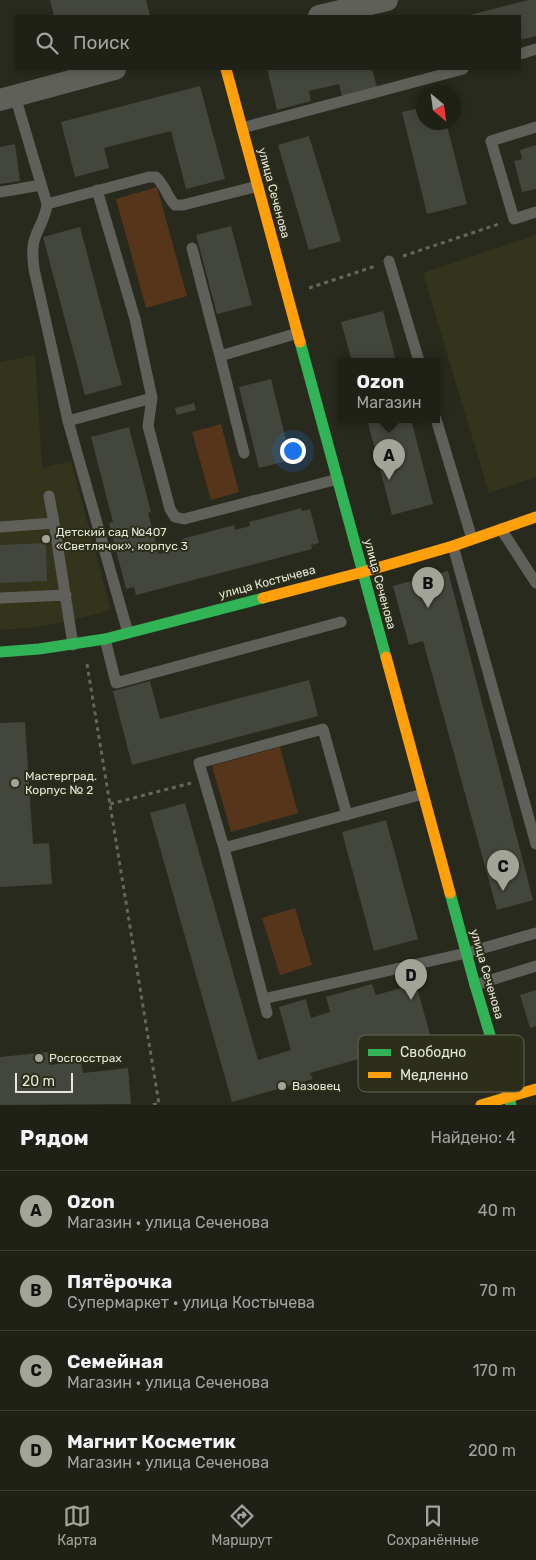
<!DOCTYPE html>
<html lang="ru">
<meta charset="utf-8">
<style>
body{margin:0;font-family:Rubik,sans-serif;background:#2c2d23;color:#f1f3f6}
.compass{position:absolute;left:416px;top:85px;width:45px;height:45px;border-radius:50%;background:#1f2016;box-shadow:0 2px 8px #0003;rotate:151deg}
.scale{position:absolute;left:15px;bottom:12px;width:58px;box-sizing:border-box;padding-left:5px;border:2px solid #e4e6d9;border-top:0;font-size:14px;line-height:18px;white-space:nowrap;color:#e4e6d9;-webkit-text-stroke:4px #2d2e1a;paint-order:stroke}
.you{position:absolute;left:292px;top:450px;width:18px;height:18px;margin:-12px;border:4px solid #fff;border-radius:50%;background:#1a73e8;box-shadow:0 0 0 8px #1a73e833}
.badge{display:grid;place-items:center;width:32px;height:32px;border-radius:50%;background:#a3a498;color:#111;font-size:16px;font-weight:700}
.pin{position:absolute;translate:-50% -41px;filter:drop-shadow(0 1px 2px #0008)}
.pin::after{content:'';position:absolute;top:26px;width:18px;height:15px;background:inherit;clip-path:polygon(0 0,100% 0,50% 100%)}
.popup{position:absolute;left:338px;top:358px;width:102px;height:65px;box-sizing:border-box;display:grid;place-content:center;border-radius:0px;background:#1f2016;filter:drop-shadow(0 1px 4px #0005);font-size:16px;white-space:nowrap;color:#a1a3a1}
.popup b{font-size:19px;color:#f1f3f6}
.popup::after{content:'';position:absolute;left:50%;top:100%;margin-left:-10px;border:10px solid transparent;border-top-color:#1f2016}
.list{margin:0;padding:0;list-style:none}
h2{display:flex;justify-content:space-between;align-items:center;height:65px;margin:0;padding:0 20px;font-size:21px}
h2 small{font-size:16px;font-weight:400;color:#a1a3a1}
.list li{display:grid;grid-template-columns:32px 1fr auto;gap:15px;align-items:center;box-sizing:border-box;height:80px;padding:0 20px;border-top:1px solid #3c3e35}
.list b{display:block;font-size:19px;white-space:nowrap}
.list p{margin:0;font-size:16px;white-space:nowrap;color:#a1a3a1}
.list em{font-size:16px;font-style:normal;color:#a1a3a1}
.icon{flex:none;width:28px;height:28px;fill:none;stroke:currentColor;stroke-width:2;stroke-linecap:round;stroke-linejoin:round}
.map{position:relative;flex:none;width:536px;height:1105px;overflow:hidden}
.search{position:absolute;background:#1f2016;box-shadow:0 2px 8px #0003;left:15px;right:15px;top:15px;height:55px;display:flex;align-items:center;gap:12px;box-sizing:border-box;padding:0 18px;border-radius:0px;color:#a1a3a1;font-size:19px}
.sheet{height:385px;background:#1f2016}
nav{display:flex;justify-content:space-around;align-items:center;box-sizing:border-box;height:70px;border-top:1px solid #3c3e35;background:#1f2016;font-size:14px;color:#a1a3a1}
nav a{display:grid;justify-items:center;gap:2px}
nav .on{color:#a3a498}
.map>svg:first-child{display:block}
</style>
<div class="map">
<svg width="536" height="1105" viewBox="0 0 536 1105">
<rect width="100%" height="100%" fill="#292a1e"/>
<!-- built -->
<path fill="#33341b" d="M536 235V477L489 493 423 273Z
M35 355 42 468 71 461 111 610 70 621 37 627 0 630V362Z"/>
<!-- green -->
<path fill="#57351b" d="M157 187 187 296 146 308 116 199Z
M221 424 239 492 211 500 192 432Z
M280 747 298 813 231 832 212 766Z
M295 908 312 965 280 975 262 918Z"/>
<!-- building -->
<path fill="#43463d" d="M50 0H146L150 16H54Z
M528 0H536V36L520 40V16H466Z
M267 69H372L377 87 342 96 339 84 309 91 311 101 277 110Z
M200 86 225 179 186 189 171 131 104 148 109 168 75 177 61 122Z
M424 107V122H446L467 204 427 214 402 112Z
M309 136 341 241 309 250 278 145Z
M15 144 20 181 0 184V147Z
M536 145V189L522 192 514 161 522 159 520 150Z
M231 226 252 305 217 314 196 235Z
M80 227 122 385 85 395 43 237Z
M383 311 396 361H352L341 322Z
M271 379 291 460 259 468 239 387Z
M194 403 196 410 177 415 175 408Z
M367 419H411L433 504 392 515Z
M129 427 151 512 148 513 159 554 184 547 182 539 234 525 235 530 250 526 249 522 301 508 302 511 310 509 319 543 311 545 312 549 136 595 134 587 126 589 109 523 113 522 91 437Z
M46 543 47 581 0 583V545Z
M448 571 533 900 497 910 423 641 409 645 393 586Z
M309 680 318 716 132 765 113 691 150 681 160 719Z
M25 722 33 844 49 843 52 884 0 887V723Z
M185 803 258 1060 291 1050 279 1007 306 999 311 1018 330 1012 326 997 372 984 376 995 416 984 431 1038 310 1073 313 1079 232 1102 150 813Z
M386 820 418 939 374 951 342 832Z
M536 990V1026L530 1028 520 995Z
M48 1052 49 1065 81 1061 83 1073 128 1068 131 1104 0 1105V1057Z"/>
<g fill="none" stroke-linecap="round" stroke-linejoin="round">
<!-- path -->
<path stroke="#666660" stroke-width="3" stroke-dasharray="4 4" stroke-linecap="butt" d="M403 256 502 223
M309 288 376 266
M87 664 159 1104 149 1105
M110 804 191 783"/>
<!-- lane -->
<path stroke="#60605b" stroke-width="11" d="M520 54 536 49
M15 96 47 204 149 177H156C165 185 167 197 175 205H183L258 186
M536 127 491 141 514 219 536 212
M242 128 463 69
M97 190 135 319 152 398 68 421 128 633
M0 192 41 185
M47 204C46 217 39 226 35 238 31 248 33 258 34 269L68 421
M192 248 220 356
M389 261 419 361
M152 398 148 426 170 509 175 517 184 519 338 479
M436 419 472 539
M244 453 220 356 298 333
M49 496 54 523
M0 527 54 523 73 645
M501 529 536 583
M453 546 536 844
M0 598 66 595
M105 639 116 683 341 622
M224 848 423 794
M475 985 536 966
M263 999 466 953 536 933
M267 1013 224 848 199 763 323 729 347 815"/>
<!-- street -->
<path stroke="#60605b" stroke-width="22" d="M319 16 387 0
M0 100 115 69"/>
<!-- fast -->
<path stroke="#30b455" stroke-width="11" d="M300 342 386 657
M0 652 39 649 105 639 263 598
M450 893 475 985 511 1105"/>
<!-- slow -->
<path stroke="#ff9f0a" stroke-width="11" d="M226 69 300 342
M263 598 363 572 453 546 536 517
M386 657 450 893
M481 1105 536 1089"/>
</g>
<!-- markers -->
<g fill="#a3a498" stroke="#2d2e1a" stroke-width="2">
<circle cx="46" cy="539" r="5"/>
<circle cx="15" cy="783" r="5"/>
<circle cx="39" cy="1058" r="5"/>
<circle cx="282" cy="1086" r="5"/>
</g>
<g text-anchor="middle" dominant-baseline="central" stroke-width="4" stroke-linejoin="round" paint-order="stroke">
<!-- street labels -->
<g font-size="12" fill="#e4e6d9" stroke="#2d2e1a">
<text transform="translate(274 193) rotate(75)">улица Сеченова</text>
<text transform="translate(267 582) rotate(-15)">улица Костычева</text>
<text transform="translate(380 584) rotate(75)">улица Сеченова</text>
<text transform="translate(487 974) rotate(74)">улица Сеченова</text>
</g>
<!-- poi labels -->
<g font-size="12" fill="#e4e6d9" stroke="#2d2e1a" text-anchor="start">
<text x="56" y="532">Детский сад №407<tspan x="56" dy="14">«Светлячок», корпус 3</tspan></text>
<text x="25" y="776">Мастерград.<tspan x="25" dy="14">Корпус № 2</tspan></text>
<text x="49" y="1058">Росгосстрах</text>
<text x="292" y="1086">Вазовец</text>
</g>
</g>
<!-- legend -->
<rect x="358" y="1035" width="166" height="57" rx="8" fill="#2d2e1a" stroke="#646553" stroke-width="1"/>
<rect x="368" y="1049" width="23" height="7" fill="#30b455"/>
<rect x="368" y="1072" width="23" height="6" fill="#ff9f0a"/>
<g font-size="14" fill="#e4e6d9">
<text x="400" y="1057">Свободно</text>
<text x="400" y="1080">Медленно</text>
</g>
</svg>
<svg class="compass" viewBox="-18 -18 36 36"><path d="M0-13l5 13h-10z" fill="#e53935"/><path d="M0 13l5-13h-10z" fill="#a1a3a1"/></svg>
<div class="scale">20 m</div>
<div class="you"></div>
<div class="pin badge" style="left:389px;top:480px">A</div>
<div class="popup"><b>Ozon</b>Магазин</div>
<div class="pin badge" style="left:428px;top:608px">B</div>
<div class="pin badge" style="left:503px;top:891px">C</div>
<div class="pin badge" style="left:411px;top:1000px">D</div>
<div class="search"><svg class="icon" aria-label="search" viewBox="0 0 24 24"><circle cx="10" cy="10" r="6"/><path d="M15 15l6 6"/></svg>Поиск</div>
</div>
<section class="sheet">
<h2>Рядом<small>Найдено: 4</small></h2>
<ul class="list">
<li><span class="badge">A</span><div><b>Ozon</b><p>Магазин · улица Сеченова</p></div><em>40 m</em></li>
<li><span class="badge">B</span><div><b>Пятёрочка</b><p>Супермаркет · улица Костычева</p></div><em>70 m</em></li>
<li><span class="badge">C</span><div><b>Семейная</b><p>Магазин · улица Сеченова</p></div><em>170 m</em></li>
<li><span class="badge">D</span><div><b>Магнит Косметик</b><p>Магазин · улица Сеченова</p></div><em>200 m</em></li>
</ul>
</section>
<nav>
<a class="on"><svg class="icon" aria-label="map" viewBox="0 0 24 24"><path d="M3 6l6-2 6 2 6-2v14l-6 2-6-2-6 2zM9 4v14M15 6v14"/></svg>Карта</a>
<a><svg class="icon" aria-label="directions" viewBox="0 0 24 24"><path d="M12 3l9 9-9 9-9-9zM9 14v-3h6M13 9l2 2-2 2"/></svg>Маршрут</a>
<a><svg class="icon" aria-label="saved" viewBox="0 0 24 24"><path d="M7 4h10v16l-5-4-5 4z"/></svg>Сохранённые</a>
</nav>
